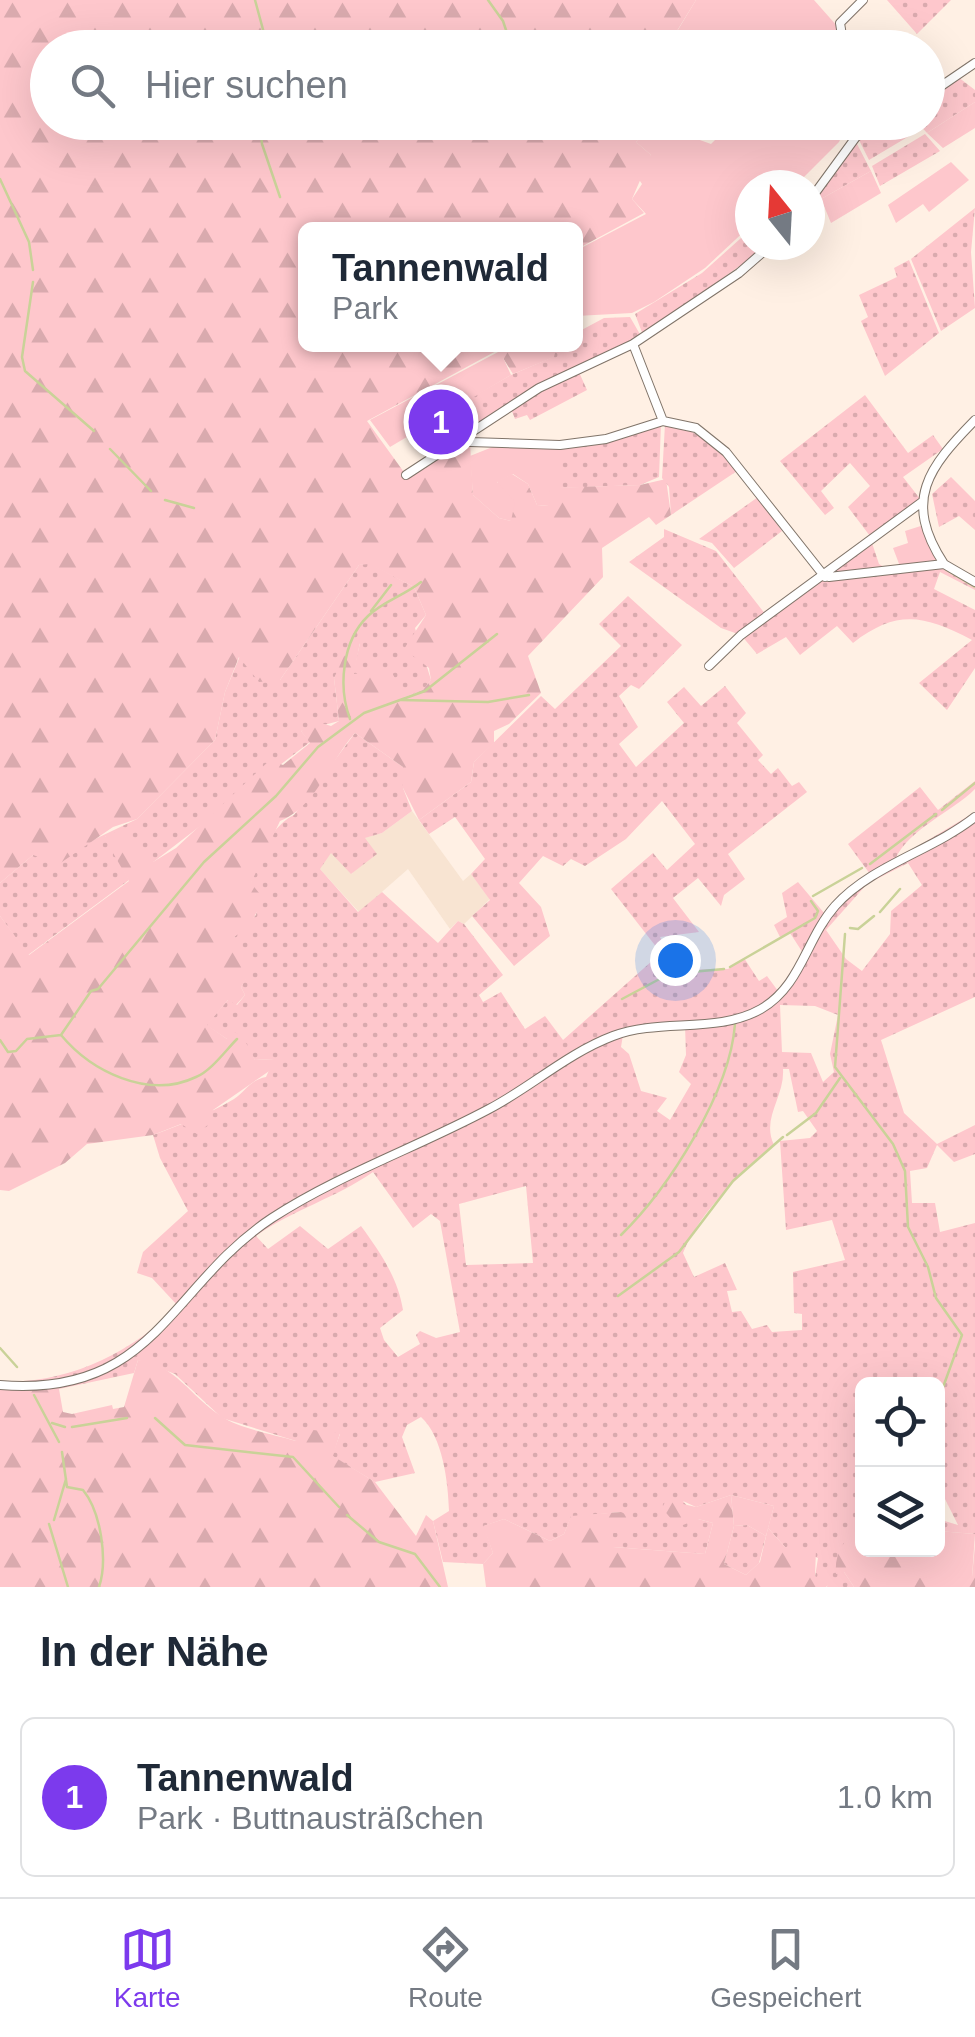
<!DOCTYPE html>
<html lang="de">
<meta charset="utf-8">
<style>
body{margin:0;font-family:Arial,sans-serif;background:#f2f2f3;color:#1f2937}
.controls{position:absolute;right:30px;bottom:30px;display:grid;overflow:hidden;border-radius:15px;box-shadow:0 10px 40px #0002}
.controls button{width:90px;height:90px;display:grid;place-items:center;padding:0;border:0;border-bottom:2px solid #e0e1e3;background:#fff;color:#1f2937;font:50px sans-serif}
.compass{position:absolute;left:735px;top:170px;width:90px;height:90px;border-radius:50%;background:#fff;box-shadow:0 10px 40px #0002;rotate:342deg}
.you{position:absolute;left:675px;top:960px;width:35px;height:35px;margin:-25px;border:8px solid #fff;border-radius:50%;background:#1a73e8;box-shadow:0 0 0 15px #1a73e833}
.badge{display:grid;place-items:center;width:65px;height:65px;border-radius:50%;background:#7c3aed;color:#fff;font-size:32px;font-weight:700}
.pin{position:absolute;translate:-50% -50%;border:5px solid #fff;box-shadow:0 2px 10px #0006}
.popup{position:absolute;left:298px;top:222px;width:285px;height:130px;box-sizing:border-box;display:grid;place-content:center;border-radius:15px;background:#fff;filter:drop-shadow(0 2px 8px #0005);font-size:32px;white-space:nowrap;color:#747a83}
.popup b{font-size:38px;color:#1f2937}
.popup::after{content:'';position:absolute;left:50%;top:100%;margin-left:-20px;border:20px solid transparent;border-top-color:#fff}
.list{margin:0;padding:0;list-style:none}
h2{display:flex;justify-content:space-between;align-items:center;height:130px;margin:0;padding:0 40px;font-size:42px}
h2 small{font-size:32px;font-weight:400;color:#747a83}
.list li{display:grid;grid-template-columns:65px 1fr auto;gap:30px;align-items:center;box-sizing:border-box;height:160px;margin:0 20px 20px;padding:0 20px;border:2px solid #e0e1e3;border-radius:15px}
.list b{display:block;font-size:38px;white-space:nowrap}
.list p{margin:0;font-size:32px;white-space:nowrap;color:#747a83}
.list em{font-size:32px;font-style:normal;color:#747a83}
.icon{flex:none;width:55px;height:55px;fill:none;stroke:currentColor;stroke-width:2;stroke-linecap:round;stroke-linejoin:round}
.map{position:relative;flex:none;width:975px;height:1587px;overflow:hidden}
.search{position:absolute;background:#fff;box-shadow:0 10px 40px #0002;left:30px;right:30px;top:30px;height:110px;display:flex;align-items:center;gap:25px;box-sizing:border-box;padding:0 35px;border-radius:55px;color:#747a83;font-size:38px}
.sheet{height:310px;background:#fff}
nav{display:flex;justify-content:space-around;align-items:center;box-sizing:border-box;height:140px;border-top:2px solid #e0e1e3;background:#fff;font-size:28px;color:#747a83}
nav a{display:grid;justify-items:center;gap:5px}
nav .on{color:#7c3aed}
.map>svg:first-child{display:block}
</style>
<div class="map">
<svg width="975" height="1587" viewBox="0 0 975 1587">
<defs>
<pattern id="grass-dots" width="8" height="8" patternUnits="userSpaceOnUse" patternTransform="scale(2.5)"><rect width="8" height="8" fill="#fec7cc"/><path d="M2 2h.1M6 6h.1" fill="none" stroke="#d9aaae" stroke-width="1.8" stroke-linecap="round"/></pattern>
<pattern id="forest-firs" width="22" height="20" patternUnits="userSpaceOnUse" patternTransform="scale(2.5)"><rect width="22" height="20" fill="#fec7cc"/><path d="M5 1l3.5 6h-7zM16 11l3.5 6h-7z" fill="#d9aaae"/></pattern>
</defs>
<rect width="100%" height="100%" fill="#fff0e4"/>
<!-- built -->
<path fill="#f8e4d2" d="M412 811 463 881 471 874 490 899 464 924 458 921 450 929 408 869 359 912 319 868 331 852 352 874 364 838 382 833Z"/>
<!-- grass -->
<path fill="url(#grass-dots)" fill-rule="evenodd" d="M887 0H951L917 34Z
M958 77 975 90V102L927 133 918 123 928 122V96Z
M885 123H914L921 129 869 160 858 138Z
M925 134 940 151 880 186 872 166Z
M856 142 871 171 821 199 818 193Z
M975 208 971 252 975 308 941 331 911 259Z
M750 230V245H769L643 335 635 314 702 273Z
M909 260 939 333 885 376 861 321 868 317 859 295 897 277 894 268Z
M630 317 641 336 525 394 427 457 408 434 511 375 553 357 557 345 576 344V333L604 318Z
M578 370 587 390 530 420 527 415 515 419 510 406Z
M865 395 908 453 933 435 943 449 903 477 921 500 873 540 848 507 870 486 850 463 821 491 834 508 825 515 780 461Z
M661 424 659 477 640 485 560 488V447Z
M665 424C697 430 717 444 737 471L671 515 669 487 662 478Z
M951 477 975 501V530L959 516 939 527 932 494Z
M758 497 782 531 734 568 712 543 699 539Z
M664 529 716 551 766 615 738 634 721 628 629 562 664 537Z
M872 543 879 564 889 570 944 564 975 582V590L940 572 934 589 975 610V668L947 710 919 683 972 640C924 615 897 609 853 643L837 626 800 655 786 637 757 654 741 635Z
M369 563 414 587 426 615 415 628 431 680 423 690 405 697 353 674 360 643 334 678 339 721 301 731 310 742 152 863 105 836 129 880 28 955 0 916V883L33 855 91 841 137 819 215 740 225 692 240 656 280 680 359 565Z
M628 596 682 645 639 689 631 685 619 696 638 727 619 744 636 767 684 723 667 702 684 687 701 706 725 686 746 713 737 723 763 755 758 760 771 774 778 768 792 786 799 782 807 792 728 854 745 879 724 895 721 906 698 878 673 898 699 932 660 937 677 970 728 969 744 958 759 981 767 976 778 991 803 953 790 933 780 937 774 925 787 917 782 893 798 882 825 914 870 874 848 844 920 787 938 810 975 781V789C951 813 908 829 895 860L975 812V997L881 1040 904 1113 937 1144 975 1125V1154L954 1162 937 1145 927 1168 910 1171 912 1203H935L940 1232 975 1223V1534L938 1531V1519L958 1525 938 1485V1494V1384H862V1530L858 1528 844 1572 854 1587H827L828 1584 815 1577 818 1558 785 1547 768 1528 774 1506 731 1495 696 1507 683 1501 698 1519 713 1523 705 1554 613 1547V1533L627 1531 620 1512 571 1517 564 1534 550 1541 504 1519 484 1526 493 1553 483 1564 443 1562 433 1521 449 1511C448 1482 443 1437 421 1417L407 1425 402 1437 415 1473 375 1482 332 1456 340 1434 296 1441 222 1418 175 1374 138 1360 134 1373 59 1389 63 1382 0 1385V1381C66 1385 132 1353 178 1306L152 1278 137 1273 143 1252 188 1211 160 1158 153 1135C180 1125 209 1114 234 1099 246 1091 250 1080 266 1077L274 1059 255 1060 243 1042 227 1039 206 1025 229 999 237 1005 245 995 241 987 247 976 234 937 256 915C259 902 251 895 251 883 252 861 275 823 294 815L355 733 403 767V788L412 811 382 833 365 838 377 854 351 874 331 853 320 869 358 912 382 892 438 943 458 921 464 924 503 975 479 995 483 1002 501 992 525 1029 545 1016 563 1040 661 953 611 889 653 853 667 870 695 844 662 801 626 839 585 866 571 859 563 866 543 856 519 883 541 907 550 936 514 966 472 916 490 900 471 874 485 859 455 817 429 834 419 820 471 782 474 762 541 696 555 709 621 646 599 624ZM908 863 922 885 891 911 890 934 862 971 846 959 826 930 867 884ZM780 1005 815 1006 838 1015 830 1054 834 1072 823 1082 811 1053 782 1052ZM685 1025 686 1055 679 1072 691 1084 670 1120 657 1111 667 1098 641 1091 629 1054 621 1047 623 1035ZM783 1069H789L798 1112 803 1111 817 1131 810 1138 780 1141 786 1230 832 1220 845 1260 793 1272 794 1313 802 1314V1330L772 1332 767 1325 752 1329 741 1311 732 1312 727 1291 737 1290 725 1263 694 1277 683 1253C699 1213 738 1176 774 1145 761 1118 785 1097 783 1069ZM373 1172 413 1228 431 1214 440 1221 460 1332 436 1338 420 1331 416 1335 420 1344 398 1357 384 1340 380 1328 403 1310C398 1278 380 1252 361 1226L328 1249 300 1226 268 1249 256 1236C294 1209 336 1198 373 1172ZM526 1186 533 1263 466 1265 459 1204Z
M747 1525 766 1536 759 1563 746 1575 724 1564 734 1526Z"/>
<!-- forest -->
<path fill="url(#forest-firs)" d="M0 0H696L667 47H489L468 36 442 48H48V122L652 123 636 142 651 155 632 199 644 213 581 247 576 256V230H306V344L557 345 554 357 513 374 498 350 367 421 406 475 455 440 470 442 473 495 499 518 511 521 497 481 512 474 528 484 537 505 548 506 549 488 640 485 666 479 671 515 656 525 649 517 602 548 603 577 528 656 541 693 509 724 494 731V743L474 762 471 782 419 820 403 788V767L355 733C330 760 317 806 280 821L251 883 264 899 249 926 234 937 257 962 241 987 245 995 236 1005 228 1000 207 1025 227 1039 234 1032 242 1035 255 1060 274 1059 278 1065 213 1110 210 1123 197 1134 181 1124 153 1135 87 1144 65 1163 9 1191 0 1190V916L29 955 129 881 104 837 125 828 153 862 176 848 270 760 283 765 310 743 301 731 318 722 331 726 339 721 334 678 353 637 360 642 354 674 390 669 405 697 423 690 431 680 429 668 404 649 426 615 414 587 369 564 359 565 280 680 259 682 239 657 225 692 215 740 137 819 113 827 59 864 33 855 0 883Z
M138 1360C175 1364 191 1397 221 1416 240 1429 273 1434 296 1441L304 1429 340 1433 333 1456 375 1482 416 1536 426 1515 433 1521 448 1587H0V1385L64 1381 59 1389 63 1412 72 1414 112 1405 113 1409 124 1407Z
M731 1495 734 1526 724 1564 746 1575 760 1562 768 1528 785 1547 816 1549 815 1576 829 1584 826 1587H486L483 1564 493 1553 483 1526 504 1519 550 1541 564 1534 571 1516 621 1512 638 1520 641 1528 636 1533H613V1547L705 1554 713 1523 698 1519 678 1527 662 1508 666 1500 696 1507Z
M858 1528 862 1530V1550H905V1556L972 1577 975 1545V1587H854L844 1572 836 1574C834 1554 844 1540 858 1528Z"/>
<!-- garden -->
<path fill="#fec7cc" d="M696 0H814L837 26 842 48H667Z
M975 102V128L943 148 927 133Z
M652 123 711 144 728 127 726 123H848L839 142 796 185H750V226L705 268 654 302 632 313 576 316V256L581 248 646 214 632 199 642 184 634 172 651 155 636 142Z
M951 162 969 180 929 212 923 204 896 223 888 205Z
M871 171 881 193 831 223 821 199Z
M500 351 511 375 390 447 370 420Z
M495 446 560 447V488H550L549 506 537 505 528 484 513 474 497 482 515 502 511 521 499 518 473 495 470 456Z
M927 524 944 564 901 569 893 548 908 543 905 531Z
M731 1495 774 1506 766 1536 747 1525 734 1526Z
M938 1531 975 1534 972 1577 917 1578 905 1550H938Z"/>
<g fill="none" stroke-linecap="round" stroke-linejoin="round">
<!-- stream -->
<path stroke="#c9d298" stroke-width="2.5" d="M255 0 268 48
M488 0 503 21 512 48
M260 122 262 144 280 197
M593 122H604
M695 122 731 126
M0 179 29 242 33 270
M33 282 22 357 25 371 94 431
M110 449 151 491
M165 500 194 508
M945 569 975 587
M371 611 391 585
M401 700 488 702 529 695
M350 719C338 687 342 641 368 616 382 602 405 595 421 582
M942 810 975 783
M870 864 936 814
M813 896 862 868
M880 912 900 889
M850 928 858 929 874 916
M845 934 835 1067 893 1144 905 1171 908 1227 928 1267 936 1298 962 1335 938 1401
M730 967 815 918 818 911 811 901
M622 999 669 974 724 969
M61 1035C91 1071 148 1100 196 1077 211 1071 226 1050 237 1039
M0 1040 8 1052 16 1051 27 1039 61 1035 91 991 98 989 204 862 276 796 318 747 364 713 425 691 497 634
M787 1135 816 1113 840 1078
M621 1235C669 1188 730 1092 735 1024
M618 1296 679 1252 733 1181 783 1137
M0 1348 17 1367
M34 1395 59 1442
M155 1418 185 1445 293 1457 339 1507
M52 1423 65 1427
M72 1427 127 1418
M62 1452 67 1487 83 1490C101 1512 108 1560 99 1587
M347 1515 379 1542 415 1554 440 1587
M54 1520 66 1479
M49 1524 68 1587"/>
<defs>
<path id="minor" d="M844 48 840 23 863 0
M928 95 975 63
M851 122 856 137
M810 200 856 137 881 122
M633 344 663 421
M469 431 470 442 560 445 606 439 663 421 696 428 726 452 825 577
M406 475 539 388 633 344 739 273 771 245
M944 564C902 500 929 467 975 420
M829 577 944 564 975 582
M709 666 741 635 922 502
M0 1385C155 1398 170 1285 272 1218 340 1174 418 1147 489 1109 531 1087 568 1053 613 1036 660 1018 717 1034 761 1009 801 986 806 939 835 906 872 865 932 851 975 817"/>
</defs>
<!-- minor casing -->
<use href="#minor" stroke="#807469" stroke-width="10"/>
<!-- minor -->
<use href="#minor" stroke="#fff" stroke-width="8"/>
</g>
</svg>
<div class="controls">
<button><svg class="icon" aria-label="locate" viewBox="0 0 24 24"><circle cx="12" cy="12" r="6"/><path d="M12 2v4M12 18v4M2 12h4M18 12h4"/></svg></button>
<button><svg class="icon" aria-label="layers" viewBox="0 0 24 24"><path d="M12 4l9 5-9 5-9-5zM3 14l9 5 9-5"/></svg></button>
</div>
<svg class="compass" viewBox="-18 -18 36 36"><path d="M0-13l5 13h-10z" fill="#e53935"/><path d="M0 13l5-13h-10z" fill="#747a83"/></svg>
<div class="you"></div>
<div class="pin badge" style="left:441px;top:422px">1</div>
<div class="popup"><b>Tannenwald</b>Park</div>
<div class="search"><svg class="icon" aria-label="search" viewBox="0 0 24 24"><circle cx="10" cy="10" r="6"/><path d="M15 15l6 6"/></svg>Hier suchen</div>
</div>
<section class="sheet">
<h2>In der Nähe<small></small></h2>
<ul class="list">
<li><span class="badge">1</span><div><b>Tannenwald</b><p>Park · Buttnausträßchen</p></div><em>1.0 km</em></li>
</ul>
</section>
<nav>
<a class="on"><svg class="icon" aria-label="map" viewBox="0 0 24 24"><path d="M3 6l6-2 6 2 6-2v14l-6 2-6-2-6 2zM9 4v14M15 6v14"/></svg>Karte</a>
<a><svg class="icon" aria-label="directions" viewBox="0 0 24 24"><path d="M12 3l9 9-9 9-9-9zM9 14v-3h6M13 9l2 2-2 2"/></svg>Route</a>
<a><svg class="icon" aria-label="saved" viewBox="0 0 24 24"><path d="M7 4h10v16l-5-4-5 4z"/></svg>Gespeichert</a>
</nav>
